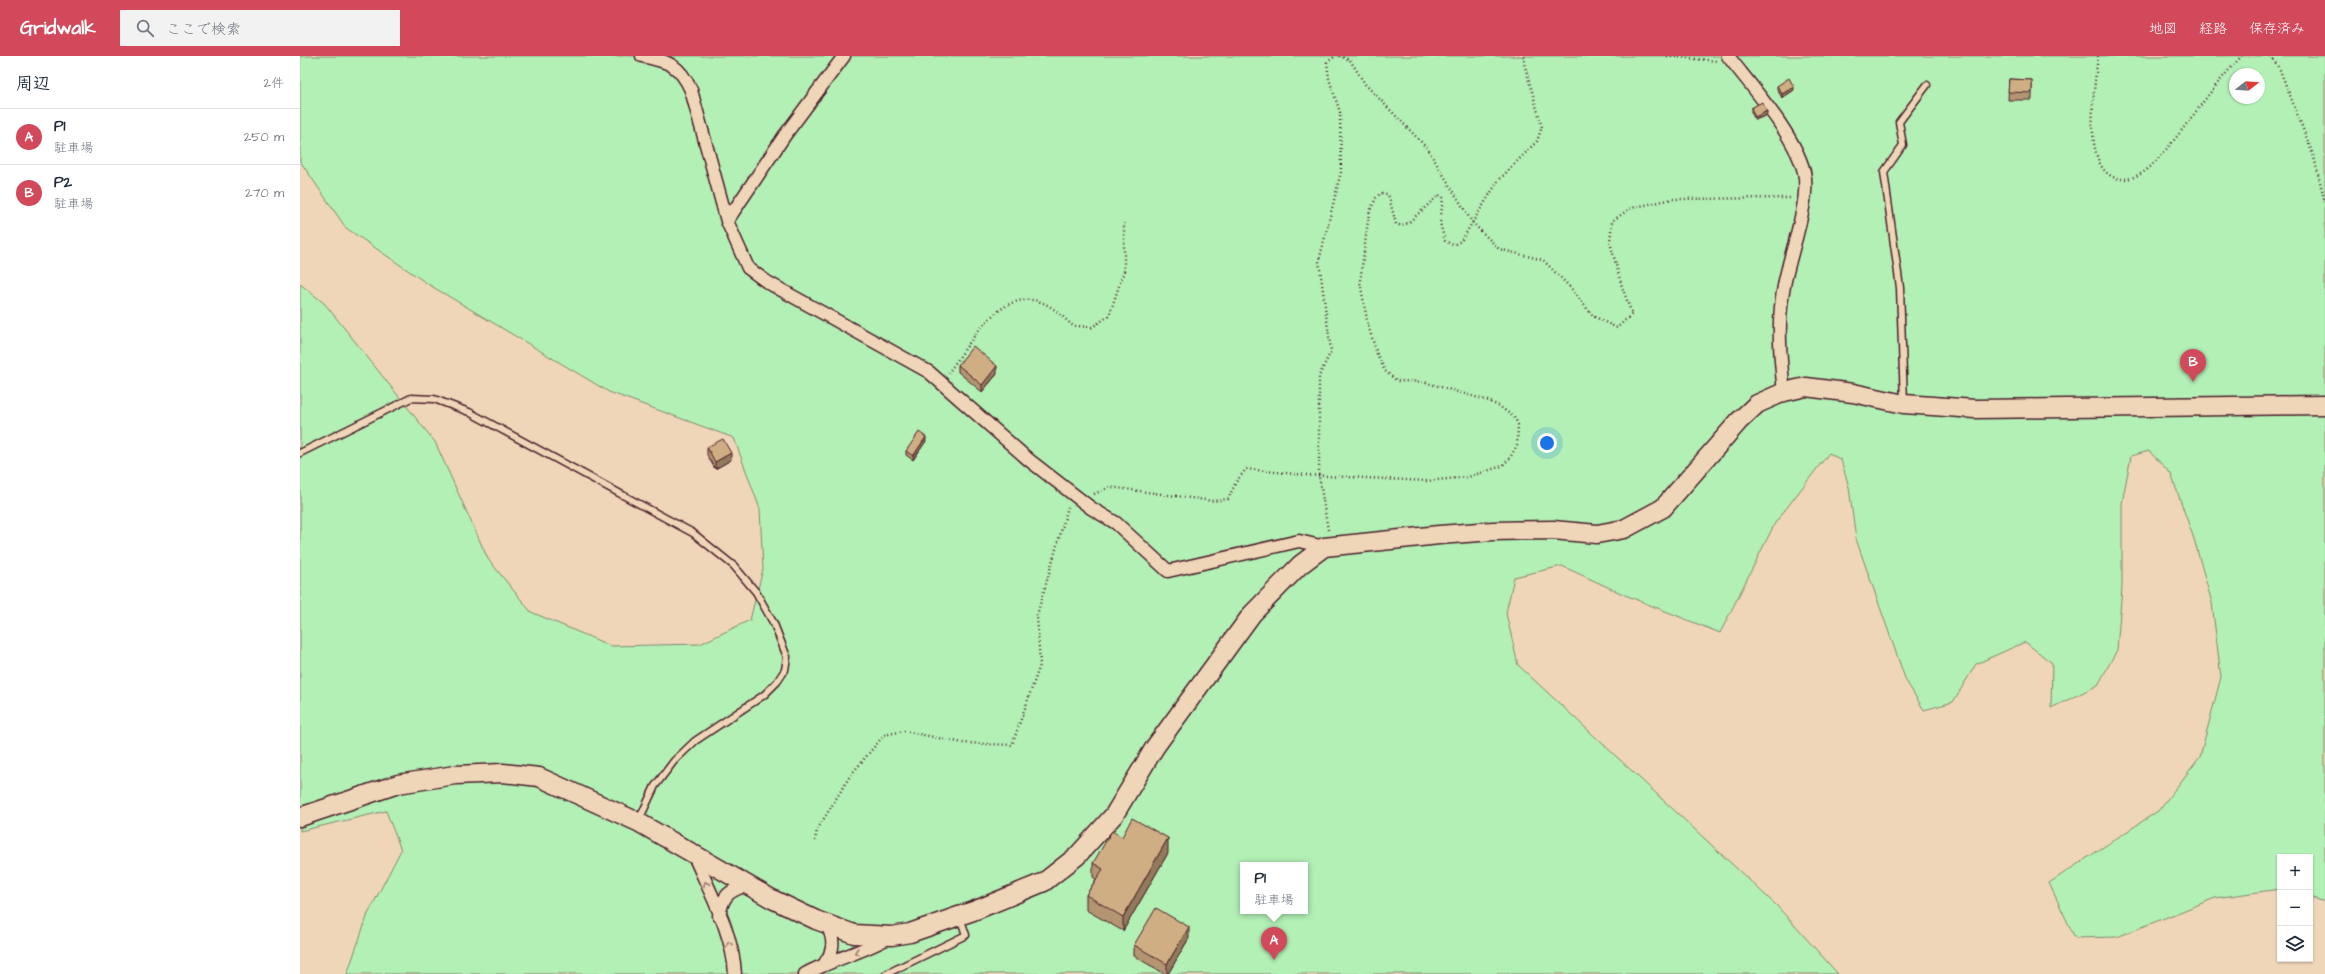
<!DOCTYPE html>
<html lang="ja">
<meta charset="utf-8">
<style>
body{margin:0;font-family:"Architects Daughter","Klee One",sans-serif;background:#f2f2f3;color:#1f2937}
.controls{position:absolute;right:12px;bottom:12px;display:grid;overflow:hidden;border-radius:0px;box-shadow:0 1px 3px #0004}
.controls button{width:36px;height:36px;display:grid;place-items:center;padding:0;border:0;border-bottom:1px solid #e0e1e3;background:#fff;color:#1f2937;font:20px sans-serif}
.compass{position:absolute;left:1929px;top:12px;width:36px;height:36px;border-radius:50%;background:#fff;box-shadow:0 1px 3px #0004;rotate:73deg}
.you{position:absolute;left:1247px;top:387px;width:14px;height:14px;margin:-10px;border:3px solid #fff;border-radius:50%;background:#1a73e8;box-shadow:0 0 0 6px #1a73e833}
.badge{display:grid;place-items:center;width:26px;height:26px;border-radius:50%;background:#d1495b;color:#fff;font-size:13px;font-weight:700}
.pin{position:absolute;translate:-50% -33px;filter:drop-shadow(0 1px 2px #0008)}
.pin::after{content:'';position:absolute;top:21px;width:14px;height:12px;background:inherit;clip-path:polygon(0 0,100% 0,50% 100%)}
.popup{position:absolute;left:940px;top:806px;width:68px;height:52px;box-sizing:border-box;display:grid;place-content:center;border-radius:0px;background:#fff;filter:drop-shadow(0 1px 3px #0005);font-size:13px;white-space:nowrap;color:#747a83}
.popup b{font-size:15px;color:#1f2937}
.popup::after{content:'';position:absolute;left:50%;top:100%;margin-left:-8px;border:8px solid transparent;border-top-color:#fff}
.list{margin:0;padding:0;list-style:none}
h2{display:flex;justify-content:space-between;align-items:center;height:52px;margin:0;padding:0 16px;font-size:17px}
h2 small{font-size:13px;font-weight:400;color:#747a83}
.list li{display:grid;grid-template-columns:26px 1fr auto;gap:12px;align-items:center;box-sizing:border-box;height:56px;padding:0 16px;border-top:1px solid #e0e1e3}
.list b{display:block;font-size:15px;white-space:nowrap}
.list p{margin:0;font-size:13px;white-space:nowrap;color:#747a83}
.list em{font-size:13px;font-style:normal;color:#747a83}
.icon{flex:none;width:22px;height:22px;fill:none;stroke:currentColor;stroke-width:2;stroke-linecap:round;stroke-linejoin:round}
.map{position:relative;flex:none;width:2025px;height:918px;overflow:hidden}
header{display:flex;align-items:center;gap:24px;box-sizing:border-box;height:56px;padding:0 20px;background:#d1495b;color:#fff}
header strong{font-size:19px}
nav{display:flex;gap:22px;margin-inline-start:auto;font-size:14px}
.search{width:280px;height:36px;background:#f2f2f3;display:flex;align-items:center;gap:10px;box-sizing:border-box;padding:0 14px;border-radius:0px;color:#747a83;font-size:15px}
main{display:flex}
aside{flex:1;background:#fff}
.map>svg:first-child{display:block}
</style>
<header>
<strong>Gridwalk</strong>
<div class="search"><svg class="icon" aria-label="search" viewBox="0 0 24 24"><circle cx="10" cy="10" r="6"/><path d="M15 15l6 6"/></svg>ここで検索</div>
<nav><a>地図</a><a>経路</a><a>保存済み</a></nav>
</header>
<main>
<aside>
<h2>周辺<small>2件</small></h2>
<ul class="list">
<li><span class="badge">A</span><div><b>P1</b><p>駐車場</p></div><em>250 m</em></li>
<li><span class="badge">B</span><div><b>P2</b><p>駐車場</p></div><em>270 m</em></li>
</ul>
</aside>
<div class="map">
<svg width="2025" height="918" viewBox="0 0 2025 918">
<rect width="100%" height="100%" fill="#f0d6b8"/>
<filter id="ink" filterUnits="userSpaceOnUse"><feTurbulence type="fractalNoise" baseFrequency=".025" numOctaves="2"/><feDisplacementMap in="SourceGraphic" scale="8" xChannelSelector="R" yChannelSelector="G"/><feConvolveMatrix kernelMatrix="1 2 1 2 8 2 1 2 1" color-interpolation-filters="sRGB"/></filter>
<g filter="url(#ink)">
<!-- green -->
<path fill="#b3f0b6" stroke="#7e8870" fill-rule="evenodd" d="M0 0H2025V846L2010 841V801H1980V833L1915 842 1817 881 1775 882 1749 827 1858 755 1900 701 1921 621 1912 547 1894 483 1871 418 1849 395 1831 400 1822 447V531L1817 594 1798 629 1751 652 1752 607 1725 586 1676 608 1653 646 1624 654 1606 625 1556 483 1549 431 1541 404 1529 397 1475 467 1420 577 1325 539 1262 510 1214 521 1206 557 1218 609 1477 850 1538 918H47L68 858 101 794 86 755 0 775V228L25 248 135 386 188 503 231 556 311 590 400 588 450 564 463 513 460 453 434 382 309 336 128 228 46 172 0 105ZM1935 18H1959V42H1935ZM943 809H1005V855H943Z"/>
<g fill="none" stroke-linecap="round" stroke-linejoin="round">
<defs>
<path id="lane" d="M1604 346 1600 232 1584 116 1603 89 1599 66 1627 29
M0 397 111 342 134 343 169 356 393 477 434 510 456 536 474 568 487 601 485 614 477 626 464 639 395 685 374 705 355 730 339 764
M586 918 666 879 660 861"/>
<path id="street" d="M342 0C369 6 379 8 391 34L427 165 448 212 467 226 629 316 729 404 791 452 816 467 868 515 999 485 1024 491
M1428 0C1452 31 1495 79 1504 116 1511 144 1489 200 1484 230 1477 265 1480 301 1484 336
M427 165 485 79 544 0
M393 797C409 835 433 876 435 918
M419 860C423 838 429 835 449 828
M525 907C535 893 534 884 527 868
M505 918C533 903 564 896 591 880"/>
<path id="secondary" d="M0 761 98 728 155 719 203 717 239 721 338 766 472 843 516 864 554 878 592 880 610 877 676 854 744 826 777 800 814 759 855 691 952 558 1000 509 1024 491 1139 479 1193 475 1253 474 1297 478 1324 473 1363 452 1439 365 1457 348 1484 336 1506 331 1553 337 1604 348 1675 353 2025 349"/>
</defs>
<!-- lane casing -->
<use href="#lane" stroke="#4a1f2b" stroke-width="9"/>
<!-- street casing -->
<use href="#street" stroke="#4a1f2b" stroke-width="15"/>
<!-- secondary casing -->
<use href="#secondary" stroke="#4a1f2b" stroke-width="21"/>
<!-- path -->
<path stroke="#4a1f2b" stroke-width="2.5" stroke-dasharray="1 3" stroke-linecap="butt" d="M1039 0 1050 4 1065 28 1127 92 1172 166 1199 193 1243 204 1270 231 1293 260 1317 272 1332 258 1322 231 1310 186 1312 165 1331 152 1373 143 1492 142
M1367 0 1417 5
M1798 0C1795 28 1779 119 1821 123 1832 124 1846 116 1853 108 1885 75 1909 33 1942 0
M1971 0 1980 14 2014 101 2025 147
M648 317C668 291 694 240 732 244 748 245 762 260 773 270L792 271 809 260 824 215V167
M794 438 810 431 913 445 928 443 936 426 946 413 1006 419 1127 425 1168 421 1202 410 1210 402 1217 389 1218 369 1215 362 1199 350 1186 344 1124 326 1097 325 1085 315 1077 298 1068 269 1060 226 1069 157 1076 142 1081 137 1087 138 1089 141 1096 168 1102 170 1108 167 1139 139 1143 142 1140 167 1145 185 1153 189 1161 185 1198 125 1237 85 1242 71 1224 7V0
M1028 474 1019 420V320L1031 295 1019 205 1041 116 1040 56 1029 23 1027 6 1036 0
M515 785 517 774 550 720 584 679 604 675 663 687 712 689 740 609 737 559 768 451"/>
<!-- lane -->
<use href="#lane" stroke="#f0d6b8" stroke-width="6"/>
<!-- street -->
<use href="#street" stroke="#f0d6b8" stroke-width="12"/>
<!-- secondary -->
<use href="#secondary" stroke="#f0d6b8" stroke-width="18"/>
</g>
<!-- wall -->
<path fill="#b39671" stroke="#4a1f2b" d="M1709 23 1732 24V44H1708Z
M1477 30 1494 34 1482 42 1477 33Z
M1451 52 1467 59 1455 64 1451 56Z
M658 309 697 318 682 336 658 316Z
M626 385 613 404 606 399V395Z
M407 391 431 404 415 413 407 399Z
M822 781 868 797 823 875 786 854V839L796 823 793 821V807Z
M889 882 868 918H865L834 900V889Z"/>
<!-- shaded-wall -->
<path fill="#927a5c" stroke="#4a1f2b" d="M1494 31V34L1482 42V38Z
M1467 55V59L1455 64V61Z
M697 310V318L682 336V329Z
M626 381V385L613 404V400Z
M431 397V404L415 413V406Z
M868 782V797L823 875V861Z
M889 871V882L868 918H867V908Z"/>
<!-- building -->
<path fill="#d0ae83" stroke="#4a1f2b" d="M1489 22 1494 31 1482 38 1477 30Z
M1709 23 1732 24V37L1708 36Z
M1462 46 1467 55 1455 61 1451 52Z
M673 290 697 310 682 329 658 309Z
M619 376 626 381 613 400 606 395Z
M423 383 431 397 415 406 407 391Z
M832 762 868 782 823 861 786 839 803 813 793 807 812 775 822 781Z
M856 852 889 871 867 908 834 889Z"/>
<!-- one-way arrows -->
<defs><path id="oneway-chevron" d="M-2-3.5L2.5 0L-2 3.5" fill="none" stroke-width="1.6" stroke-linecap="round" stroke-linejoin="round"/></defs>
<g stroke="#9d7a72">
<use href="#oneway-chevron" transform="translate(406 828) rotate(-113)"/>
<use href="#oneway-chevron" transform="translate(429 888) rotate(-108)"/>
<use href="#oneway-chevron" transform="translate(557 896) rotate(161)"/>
</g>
</g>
</svg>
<div class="controls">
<button>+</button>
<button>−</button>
<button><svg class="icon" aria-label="layers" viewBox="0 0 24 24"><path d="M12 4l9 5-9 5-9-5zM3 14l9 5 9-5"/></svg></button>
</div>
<svg class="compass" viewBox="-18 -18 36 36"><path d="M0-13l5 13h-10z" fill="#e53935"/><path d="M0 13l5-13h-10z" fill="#747a83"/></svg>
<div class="you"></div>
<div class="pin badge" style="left:974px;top:904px">A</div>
<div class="popup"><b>P1</b>駐車場</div>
<div class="pin badge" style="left:1893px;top:326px">B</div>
</div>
</main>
